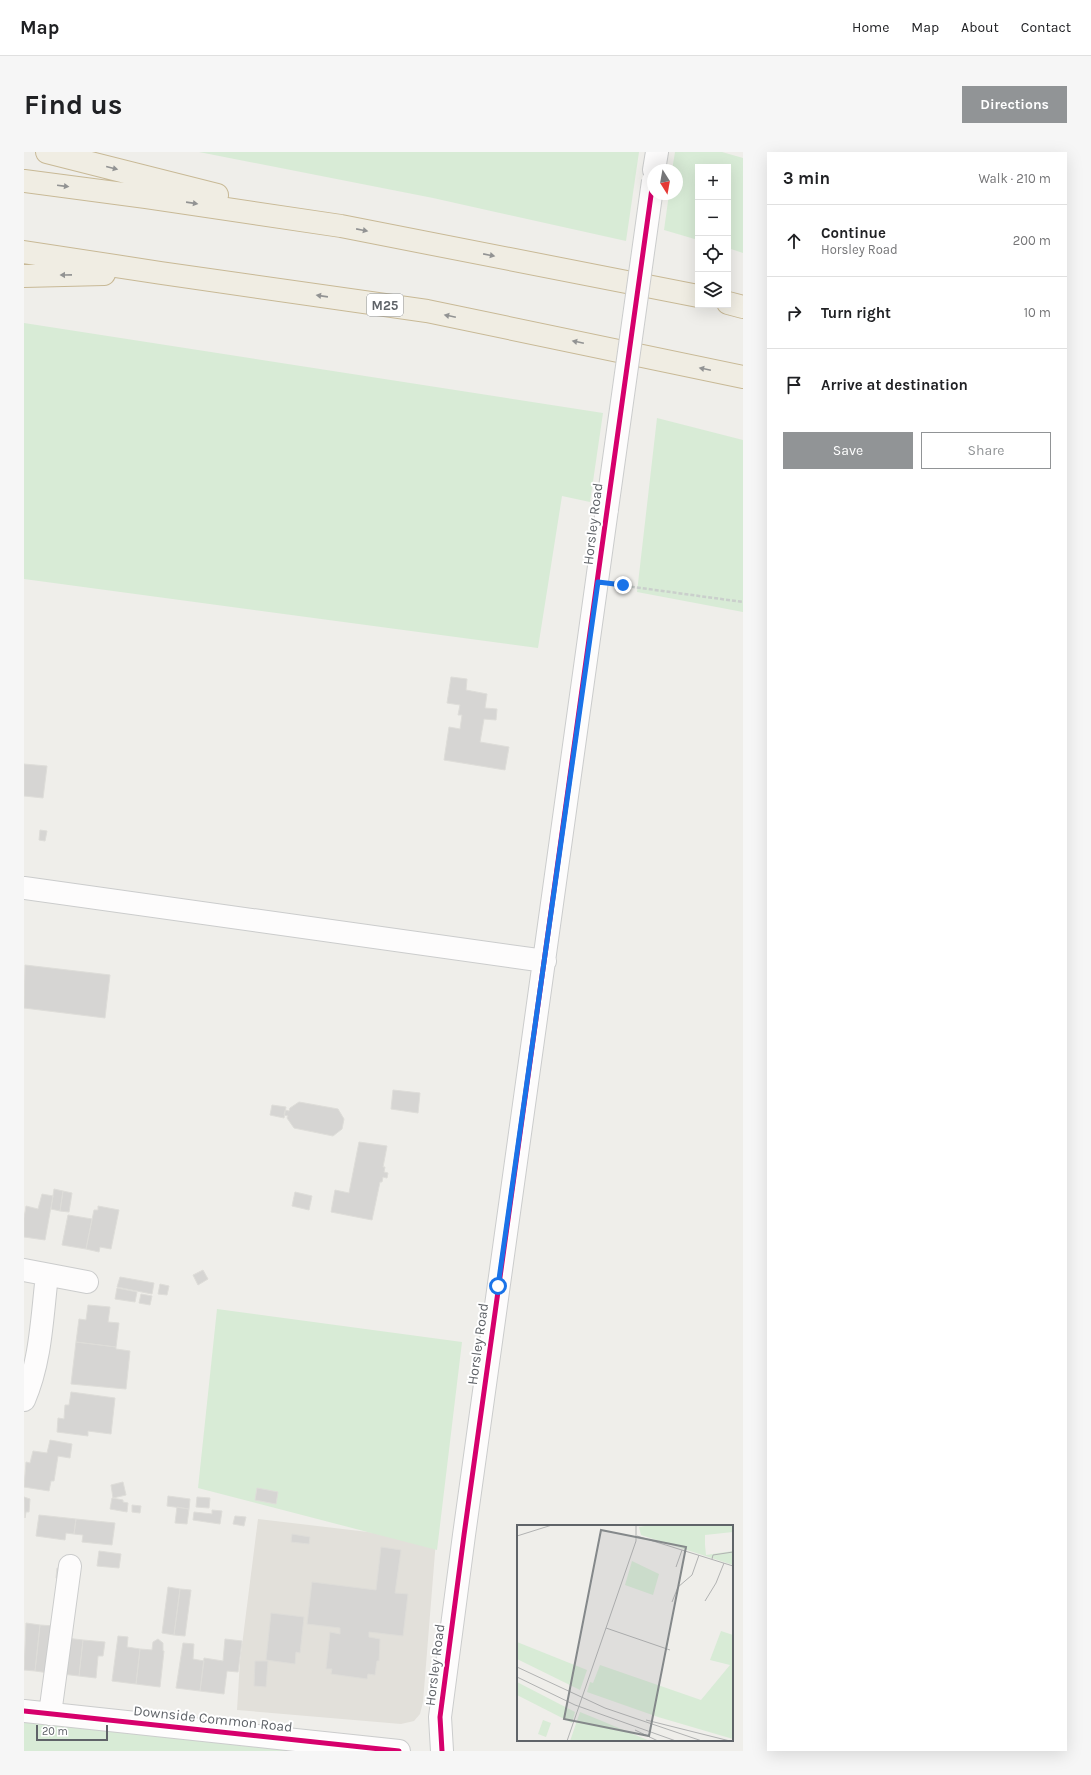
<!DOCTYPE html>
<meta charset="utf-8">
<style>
body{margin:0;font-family:Karla,sans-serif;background:#f6f6f6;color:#202124}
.controls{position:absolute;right:12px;top:12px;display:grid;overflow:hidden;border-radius:0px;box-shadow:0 4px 16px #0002}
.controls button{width:36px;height:36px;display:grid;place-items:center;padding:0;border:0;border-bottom:1px solid #e0e0e0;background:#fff;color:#202124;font:20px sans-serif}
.compass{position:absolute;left:623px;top:12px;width:36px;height:36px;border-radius:50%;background:#fff;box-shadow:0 4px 16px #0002;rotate:169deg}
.scale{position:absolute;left:12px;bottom:10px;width:72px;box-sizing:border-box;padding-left:4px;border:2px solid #5f6368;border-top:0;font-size:11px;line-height:14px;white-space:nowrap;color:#5f6368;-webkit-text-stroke:3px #fff;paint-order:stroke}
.stop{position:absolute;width:12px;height:12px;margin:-9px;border:3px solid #1a73e8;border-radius:50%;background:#fff}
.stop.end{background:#1a73e8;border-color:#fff;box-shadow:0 1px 4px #0008}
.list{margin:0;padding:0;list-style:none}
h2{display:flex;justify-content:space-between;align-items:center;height:52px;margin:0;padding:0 16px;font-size:17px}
h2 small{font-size:13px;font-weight:400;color:#757577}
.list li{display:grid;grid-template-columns:26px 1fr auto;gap:12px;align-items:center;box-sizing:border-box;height:72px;padding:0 16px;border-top:1px solid #e0e0e0}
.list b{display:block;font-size:15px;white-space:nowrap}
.list p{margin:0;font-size:13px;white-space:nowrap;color:#757577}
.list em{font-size:13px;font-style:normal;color:#757577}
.actions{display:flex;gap:8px;padding:12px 16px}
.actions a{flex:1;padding:9px 0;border:1px solid #919496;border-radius:0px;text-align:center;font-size:14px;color:#919496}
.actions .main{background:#919496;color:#fff}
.icon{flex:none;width:22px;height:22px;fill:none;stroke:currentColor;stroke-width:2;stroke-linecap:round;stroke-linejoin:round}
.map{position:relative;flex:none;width:719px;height:1599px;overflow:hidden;border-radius:0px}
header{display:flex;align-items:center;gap:24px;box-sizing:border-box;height:56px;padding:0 20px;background:#fff;border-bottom:1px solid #e0e0e0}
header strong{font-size:19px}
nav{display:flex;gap:22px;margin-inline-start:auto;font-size:14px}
.intro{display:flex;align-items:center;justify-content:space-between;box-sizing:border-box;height:96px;padding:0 24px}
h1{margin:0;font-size:28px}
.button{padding:10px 18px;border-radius:0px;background:#919496;color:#fff;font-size:14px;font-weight:700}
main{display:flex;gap:24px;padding:0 24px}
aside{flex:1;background:#fff;border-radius:0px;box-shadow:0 4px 16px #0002}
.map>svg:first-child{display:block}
</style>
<header>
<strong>Map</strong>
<nav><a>Home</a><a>Map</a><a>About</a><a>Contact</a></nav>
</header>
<div class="intro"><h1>Find us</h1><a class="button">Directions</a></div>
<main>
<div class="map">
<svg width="719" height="1599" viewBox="0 0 719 1599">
<rect width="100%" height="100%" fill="#efeeea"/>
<!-- education -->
<path fill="#e2e0da" d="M234 1367 412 1388 399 1550 396 1562 390 1569 377 1572 213 1558 216 1509Z"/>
<!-- green -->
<path fill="#d8ebd6" d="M175 0H615L602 89 409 46Z
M651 0H698L719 6V101L704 96V15H674V88L640 78 645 42H653V18H648Z
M0 171 579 261 566 350 538 344 514 496 0 427Z
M633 266 719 288V460L613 440Z
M193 1157 438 1190 413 1398 174 1336Z
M0 1570 272 1599H0Z"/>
<!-- building -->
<path fill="#d6d5d3" stroke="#deddd9" d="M427 525 443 527 442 538 463 542 461 556 473 557 472 568 460 567 456 590 485 595 481 618 420 608 425 575 436 577 438 563H434L436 553 423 551Z
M0 612 23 614 19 646 0 644Z
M16 678 23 679 21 689 15 688Z
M1 813 86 823 81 866 0 856Z
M369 938 396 941 394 961 367 957Z
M275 950 314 957 320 967 318 977 309 984 270 976 263 966 264 964 260 963 261 958 265 959 266 956Z
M248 953 262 955 260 966 246 963Z
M335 990 363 994 359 1015H361L360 1020 364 1021 363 1026 359 1025 358 1030H356L348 1068 307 1060 311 1038 325 1041Z
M30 1037 39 1039 36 1059 27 1057Z
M39 1039 48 1041 45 1060 36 1059Z
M271 1040 288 1044 285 1058 268 1054Z
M18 1042 29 1044 21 1088 0 1085V1066L2 1054 14 1057Z
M74 1054 95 1058 87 1097 76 1095 75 1100 62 1097 70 1058H74Z
M44 1063 68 1067 62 1097 38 1093Z
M179 1118 184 1127 174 1133 169 1123Z
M96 1125 130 1131 128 1142 93 1135Z
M136 1132 145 1134 143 1143 134 1142Z
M93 1136 113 1140 111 1150 91 1147Z
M117 1142 128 1144 126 1153 115 1151Z
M64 1153 86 1155 84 1170 95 1171 92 1195 52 1190 55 1167 62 1168Z
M52 1190 92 1195V1197L106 1199 102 1237 47 1232Z
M47 1240 91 1246 87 1282 64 1279V1284L33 1280 34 1266 40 1267 41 1253H45Z
M26 1288 48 1292 46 1306 34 1304 30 1329H27L25 1339 0 1335 2 1310 6 1311 9 1299 23 1301Z
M99 1330 102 1343 89 1346 87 1333Z
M233 1336 254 1340 252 1352 231 1348Z
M144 1344 166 1347 165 1357 143 1354Z
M0 1345 6 1347 5 1360H2L1 1366Z
M173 1345 186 1346 185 1356 172 1355Z
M88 1346 99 1348V1350L104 1351 103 1360 86 1357Z
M108 1353 117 1354 116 1361 108 1360Z
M153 1355 165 1357 163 1372 151 1371Z
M188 1358 198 1359 196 1372 169 1368 170 1360 188 1362Z
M15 1363 52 1367 50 1382 42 1381 41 1388 12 1384Z
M211 1364 222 1365 220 1374 209 1372Z
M52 1367 91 1371 88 1393 58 1390 59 1383 50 1382Z
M268 1382 286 1385 285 1392 267 1390Z
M357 1395 377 1398 371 1441 384 1442 379 1484 345 1480V1485L356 1487 355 1509H353L351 1523 344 1522 343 1527 307 1522 308 1517H302L306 1480 316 1482V1476L283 1472 288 1430 352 1438Z
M75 1399 97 1402 95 1416 73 1414Z
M33 1416 39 1417 38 1427 32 1426Z
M144 1435 156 1437 150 1483 138 1481Z
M156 1437 167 1438 161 1484 150 1483Z
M247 1461 280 1465 276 1501 272 1500 271 1512 242 1508Z
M2 1471 16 1473 11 1519 0 1518Z
M16 1473 30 1474 25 1521 11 1519Z
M94 1484 104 1485 103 1495 116 1497 112 1532 88 1529Z
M42 1486 59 1488 55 1524 38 1522Z
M134 1487 139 1491V1499H140L136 1535 112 1532 116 1497 128 1498 129 1490Z
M201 1487 218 1489 214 1520 203 1519 200 1542 176 1539 180 1506 199 1509Z
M59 1488 81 1490 79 1504H74L72 1526 55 1524Z
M159 1491 170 1492 169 1507 180 1509 176 1539 152 1536Z
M231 1509H244L242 1535 230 1534Z"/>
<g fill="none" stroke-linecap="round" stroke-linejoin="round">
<defs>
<path id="minor" d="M630 18 633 0
M0 736 521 809
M0 1118 63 1130
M0 1248C17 1209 18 1165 23 1123
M0 1559 375 1599
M26 1562 46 1414
M418 1599 416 1565 440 1383 583 357"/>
<path id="highway" d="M23 0 193 43
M0 29 122 45 317 74 674 144
M0 100 137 121 403 159 719 225
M0 124 80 122
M704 151 719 155"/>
</defs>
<!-- minor casing -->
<use href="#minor" stroke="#cbcccc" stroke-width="24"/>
<!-- highway casing -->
<use href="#highway" stroke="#c8b996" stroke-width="24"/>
<!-- path -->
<path stroke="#cacfcc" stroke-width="2.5" stroke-dasharray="4 2" stroke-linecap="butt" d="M595 433 719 450"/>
<!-- minor -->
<use href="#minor" stroke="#fdfcfc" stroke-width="22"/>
<!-- highway -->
<use href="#highway" stroke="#f0ede3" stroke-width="22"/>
<defs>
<path id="minor-bridge" d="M583 357 629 29"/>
</defs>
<!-- minor-bridge casing -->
<use href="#minor-bridge" stroke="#cbcccc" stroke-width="24" stroke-linecap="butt"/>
<!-- minor-bridge -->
<use href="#minor-bridge" stroke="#fdfcfc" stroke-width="22"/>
<defs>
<path id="cycleway" d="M0 1559 375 1599
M418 1599 416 1565 440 1383 629 29"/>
</defs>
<!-- cycleway casing -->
<use href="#cycleway" stroke="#fff" stroke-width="8"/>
<!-- cycleway -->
<use href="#cycleway" stroke="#d6006c" stroke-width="5"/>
</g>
<!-- one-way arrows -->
<defs><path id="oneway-solid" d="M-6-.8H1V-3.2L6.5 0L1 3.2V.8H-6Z"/></defs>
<g fill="#929393">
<use href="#oneway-solid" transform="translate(88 16) rotate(14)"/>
<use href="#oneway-solid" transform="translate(39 34) rotate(7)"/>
<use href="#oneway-solid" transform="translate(168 51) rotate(8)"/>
<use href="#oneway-solid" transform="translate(338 78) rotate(11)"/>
<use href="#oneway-solid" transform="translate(465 103) rotate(11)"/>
<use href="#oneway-solid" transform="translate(42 123) rotate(179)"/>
<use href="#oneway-solid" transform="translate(298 144) rotate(-172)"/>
<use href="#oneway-solid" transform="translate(426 164) rotate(-168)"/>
<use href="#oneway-solid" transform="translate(554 190) rotate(-168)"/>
<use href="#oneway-solid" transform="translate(681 217) rotate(-168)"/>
</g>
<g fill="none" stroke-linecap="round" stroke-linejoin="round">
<!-- route -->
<path stroke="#1a73e8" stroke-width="5" d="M474 1134 574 430 599 433"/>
</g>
<g text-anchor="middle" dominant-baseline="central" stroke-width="4" stroke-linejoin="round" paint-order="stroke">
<!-- shield labels -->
<rect fill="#fff" stroke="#8f9295" stroke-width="1" x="343" y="142" width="36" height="22" rx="3"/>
<g font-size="13" font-weight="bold" fill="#5f6368">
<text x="361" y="153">M25</text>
</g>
<!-- street labels -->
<g font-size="14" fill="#5f6368" stroke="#fff">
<text transform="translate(569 372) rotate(-83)">Horsley Road</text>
<text transform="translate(454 1192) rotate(-82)">Horsley Road</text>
<text transform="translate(411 1513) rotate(-83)">Horsley Road</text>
<text transform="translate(189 1567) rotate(6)">Downside Common Road</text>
</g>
</g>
<!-- overview -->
<g transform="translate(493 1373)">
<rect width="216" height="216" fill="#efeeea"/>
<path d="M134 0H216V7L188 10V20L189 30 216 26V40L124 10 122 2ZM115 36 142 49 136 70 108 60ZM204 106 216 110V214L141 192 70 167 73 157 76 158 83 140 184 175 213 140 193 135ZM0 117 70 145 63 165 0 134ZM0 157 58 187 55 198 0 170ZM63 187 85 196 133 216H53ZM26 195 34 198 29 212 21 209Z" fill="#d8ebd6"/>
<path fill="none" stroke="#b1b2b2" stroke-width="1" d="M0 11 35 0M120 11 216 41M195 34 196 30 216 27M159 42 165 25M188 76 199 58 207 38M155 77 161 62 175 50 182 30M89 103 153 125M0 142 88 183 185 216M0 152 58 180 159 216M129 195 213 216M118 205 141 216M50 216 119 16V0"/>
<path fill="#84888a" fill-opacity="0.15" stroke="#84888a" stroke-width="2" d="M84 5 169 22 132 211 47 194Z"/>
<rect width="216" height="216" fill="none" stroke="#5f6368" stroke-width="2"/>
</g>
</svg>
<div class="controls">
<button>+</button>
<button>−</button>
<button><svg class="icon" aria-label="locate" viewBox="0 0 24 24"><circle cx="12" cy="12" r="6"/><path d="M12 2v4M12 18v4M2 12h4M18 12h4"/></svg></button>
<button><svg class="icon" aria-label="layers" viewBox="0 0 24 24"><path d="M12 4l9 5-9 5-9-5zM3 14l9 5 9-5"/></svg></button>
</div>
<svg class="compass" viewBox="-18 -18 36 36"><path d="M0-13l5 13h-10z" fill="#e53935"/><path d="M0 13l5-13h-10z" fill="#757577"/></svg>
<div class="scale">20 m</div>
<div class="stop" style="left:474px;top:1134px"></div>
<div class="stop end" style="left:599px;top:433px"></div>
</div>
<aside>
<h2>3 min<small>Walk · 210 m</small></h2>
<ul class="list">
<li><svg class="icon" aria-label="ahead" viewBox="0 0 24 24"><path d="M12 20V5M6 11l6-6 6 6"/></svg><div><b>Continue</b><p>Horsley Road</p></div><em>200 m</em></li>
<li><svg class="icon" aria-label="right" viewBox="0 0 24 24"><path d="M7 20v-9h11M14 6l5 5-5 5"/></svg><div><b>Turn right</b></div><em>10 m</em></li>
<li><svg class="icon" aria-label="arrive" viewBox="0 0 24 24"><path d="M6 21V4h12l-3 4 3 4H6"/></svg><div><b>Arrive at destination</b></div></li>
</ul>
<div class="actions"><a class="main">Save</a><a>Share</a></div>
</aside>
</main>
